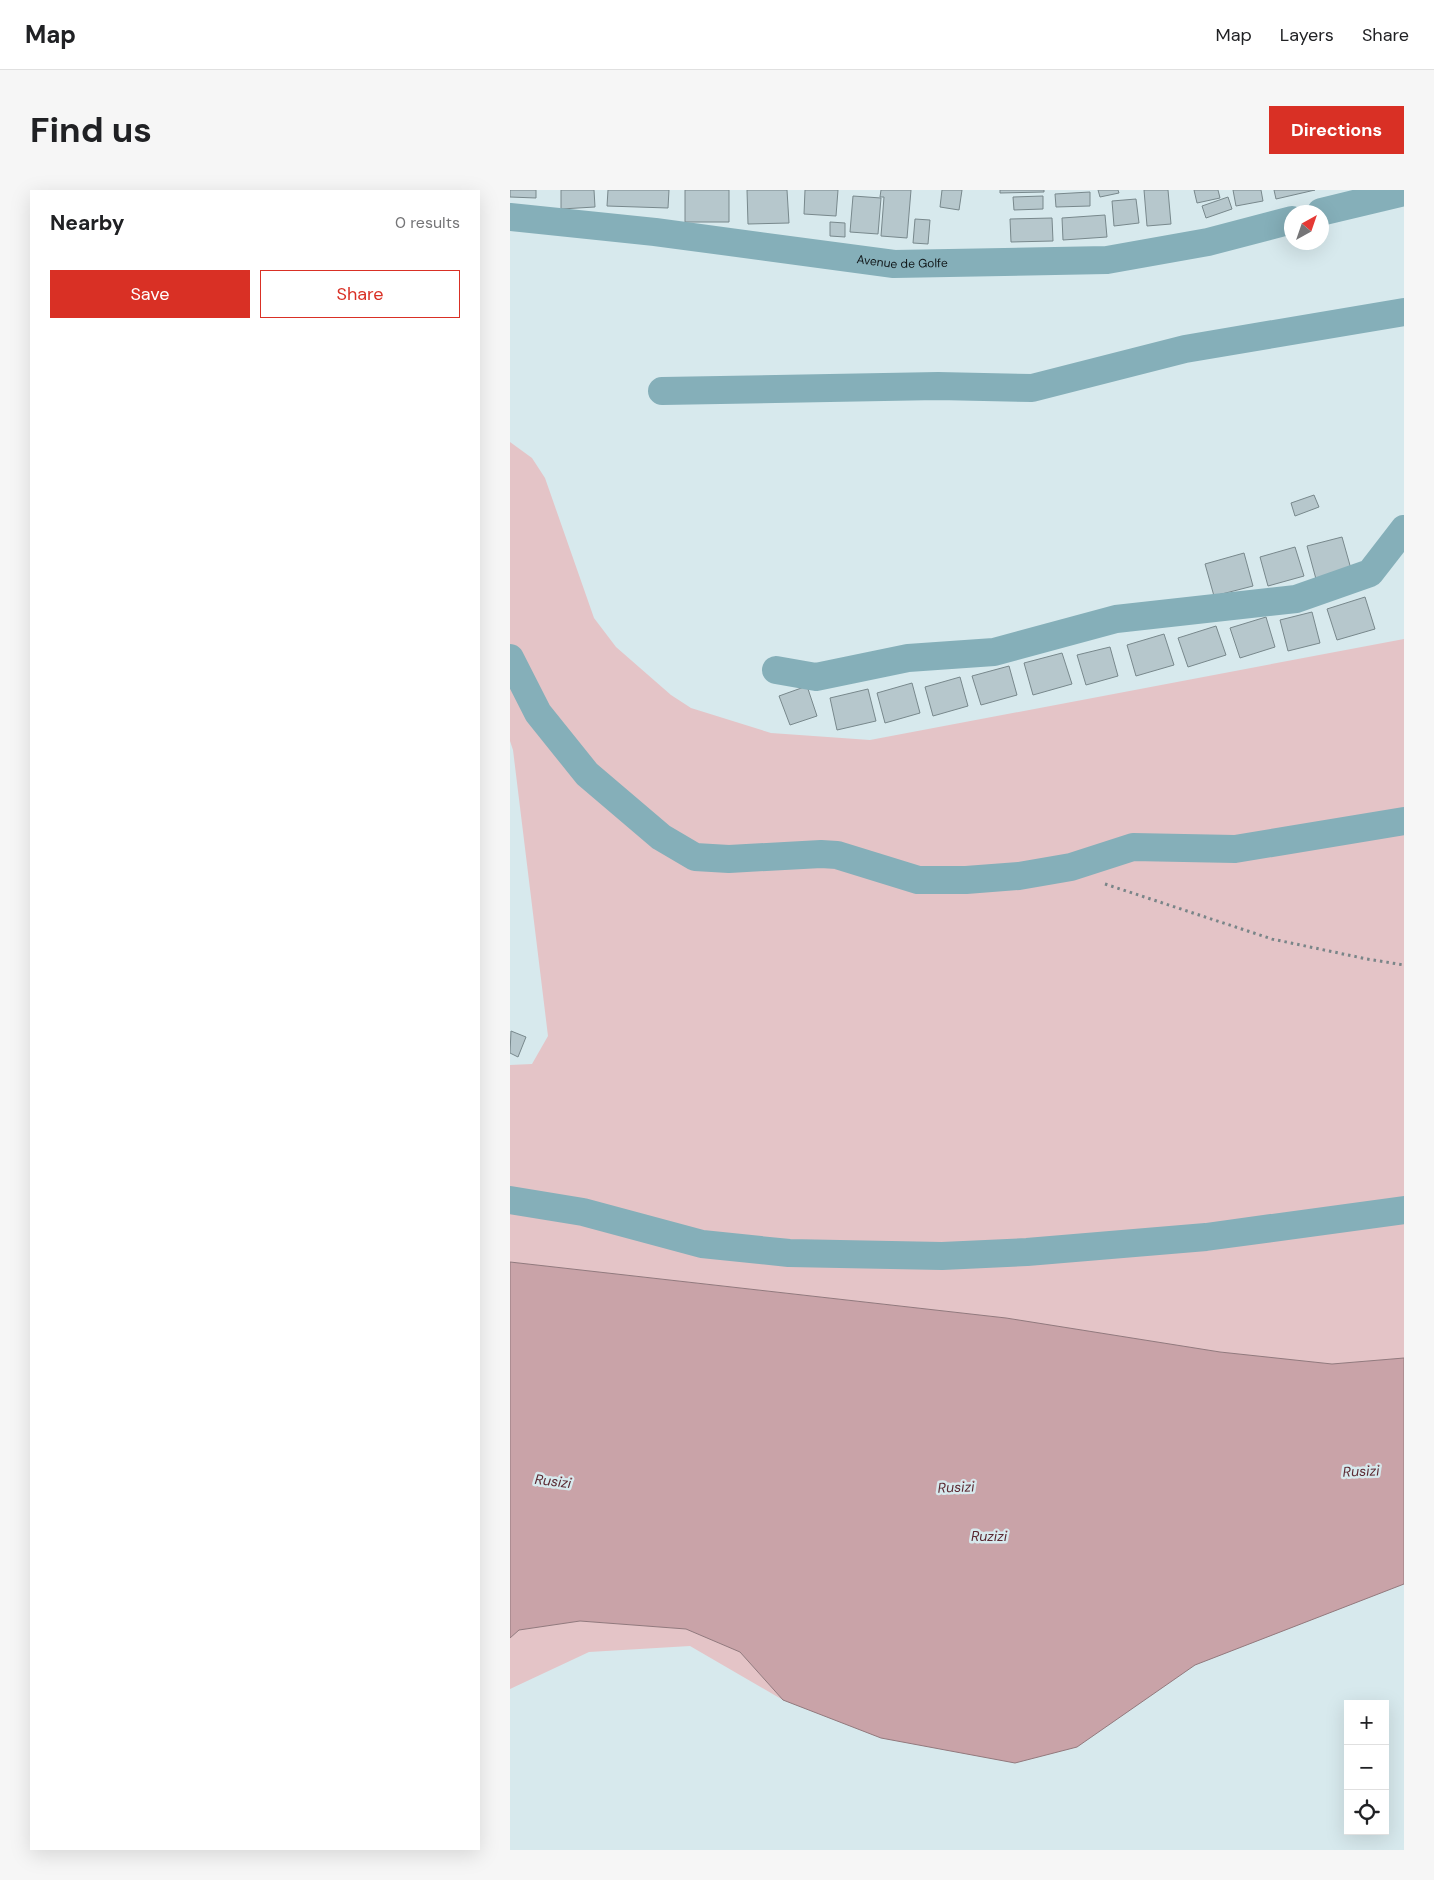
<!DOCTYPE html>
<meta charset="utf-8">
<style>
body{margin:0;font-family:"DM Sans",sans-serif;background:#f6f6f6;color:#202124}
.controls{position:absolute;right:15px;bottom:15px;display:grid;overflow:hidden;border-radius:0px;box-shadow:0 5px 20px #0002}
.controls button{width:45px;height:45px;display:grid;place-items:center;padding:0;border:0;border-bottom:1px solid #e0e0e0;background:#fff;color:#202124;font:25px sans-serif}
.compass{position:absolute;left:774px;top:15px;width:45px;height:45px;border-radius:50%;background:#fff;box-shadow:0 5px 20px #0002;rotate:40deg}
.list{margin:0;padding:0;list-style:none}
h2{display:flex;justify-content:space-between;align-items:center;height:65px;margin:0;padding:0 20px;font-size:21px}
h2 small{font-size:16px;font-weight:400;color:#757577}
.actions{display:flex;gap:10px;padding:15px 20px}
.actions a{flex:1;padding:11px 0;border:1px solid #d93025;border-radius:0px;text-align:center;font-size:18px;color:#d93025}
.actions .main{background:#d93025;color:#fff}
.icon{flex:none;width:28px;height:28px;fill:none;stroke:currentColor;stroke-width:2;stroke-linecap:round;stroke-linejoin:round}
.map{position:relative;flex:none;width:894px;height:1660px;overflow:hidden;border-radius:0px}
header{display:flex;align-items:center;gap:30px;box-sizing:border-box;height:70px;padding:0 25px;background:#fff;border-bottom:1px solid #e0e0e0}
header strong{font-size:24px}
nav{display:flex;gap:28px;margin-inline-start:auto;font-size:18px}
.intro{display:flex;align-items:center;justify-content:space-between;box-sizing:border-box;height:120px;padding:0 30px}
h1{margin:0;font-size:35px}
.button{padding:12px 22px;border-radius:0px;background:#d93025;color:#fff;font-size:18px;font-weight:700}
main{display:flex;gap:30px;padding:0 30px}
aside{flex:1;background:#fff;border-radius:0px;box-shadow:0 5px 20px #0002}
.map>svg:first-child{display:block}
</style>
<header>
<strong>Map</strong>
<nav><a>Map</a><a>Layers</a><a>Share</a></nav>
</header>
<div class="intro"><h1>Find us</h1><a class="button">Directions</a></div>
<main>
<aside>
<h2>Nearby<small>0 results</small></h2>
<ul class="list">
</ul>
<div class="actions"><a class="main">Save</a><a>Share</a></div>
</aside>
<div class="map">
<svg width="894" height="1660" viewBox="0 0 894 1660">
<rect width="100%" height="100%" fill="#d7e9ed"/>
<!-- green -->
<path fill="#e4c4c7" d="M0 252 22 268 35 288 84 428 106 457 161 505 181 518 261 543 360 550 894 449V1168L822 1174 710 1162 496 1128 0 1072V875L22 874 38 846 3 560 0 551Z
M70 1431 176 1439 230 1462 273 1510 180 1456 79 1462 0 1499V1448L9 1440Z"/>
<!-- water -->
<path fill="#c9a3a8" stroke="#92797d" d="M0 1072 496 1128 710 1162 822 1174 894 1168V1394L685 1475 567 1557 505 1573 371 1548 273 1510 230 1462 176 1439 70 1431 9 1440 0 1448Z"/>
<!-- building -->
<path fill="#b6c7cc" stroke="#78888c" d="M0 0H26V8L0 7Z
M51 0H84L85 17 51 19Z
M98 0H159L158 18 97 16Z
M175 0H219V32H175Z
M237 0H277L279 33 238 34Z
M295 0H328L326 26 294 24Z
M371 0H401L397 48 371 46 374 7H370Z
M432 0H452L449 20 430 17Z
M490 0H534V2L490 3Z
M588 0H608L609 3 590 7Z
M634 0H658L661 34 637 36Z
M684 0H708L710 8 687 13Z
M723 0H751L753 11 726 16Z
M764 0H805L766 9Z
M580 2V16L546 17 545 4Z
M343 6 371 8 368 44 340 42Z
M533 6V19L504 20 503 7Z
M718 7 722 19 696 28 692 16Z
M626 9 629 33 604 36 602 11Z
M595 25 597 47 553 50 552 28Z
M542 28 543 51 501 52 500 29Z
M405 29 420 30 418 54 403 53Z
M320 32 335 33V47L320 46Z
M804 305 809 317 785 326 781 313Z
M832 347 841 379 806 389 797 356Z
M785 357 794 386 758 396 750 367Z
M734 363 743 396 704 406 695 374Z
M855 407 865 439 827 450 817 419Z
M802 422 810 453 778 461 770 430Z
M756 427 765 457 730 468 720 438Z
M706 436 716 465 678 477 668 448Z
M654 444 664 475 626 486 617 455Z
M600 457 608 486 576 495 567 465Z
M552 463 562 494 523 505 514 473Z
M499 476 507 505 471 515 462 486Z
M450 487 458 516 423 526 415 497Z
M402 493 410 523 375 533 367 503Z
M297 496 307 526 280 535 269 506Z
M358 499 366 531 327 540 320 508Z
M1 841 16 847 8 867 0 863Z"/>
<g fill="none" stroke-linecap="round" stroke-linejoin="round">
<!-- path -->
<path stroke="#798588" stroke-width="3" stroke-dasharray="2.5 4" stroke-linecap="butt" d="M595 694 762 749 857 769 894 775"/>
<!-- minor -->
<g stroke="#85afb9" stroke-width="28">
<path d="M811 22 894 2"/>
<path id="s1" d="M0 27 145 42 384 74 597 70 698 52 782 30"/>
<path d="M152 201 428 196 522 198 675 159 894 122"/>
<path d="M0 468 28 523 77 584 151 647 185 667 219 669 311 664 327 665 408 690H456L509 686 561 677 623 657 725 659 894 631"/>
<path d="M266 480 306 487 398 468 484 462 606 429 786 409 860 383 894 339"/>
<path d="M0 1010 73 1022 192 1054 279 1063 432 1066 517 1062 696 1047 894 1020"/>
</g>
</g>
<g text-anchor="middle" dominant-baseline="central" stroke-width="5" stroke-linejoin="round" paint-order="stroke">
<!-- street labels -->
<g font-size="12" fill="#101618" stroke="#d7e9ed">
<text stroke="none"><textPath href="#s1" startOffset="395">Avenue de Golfe</textPath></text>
</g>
<!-- water labels -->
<g font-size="14" font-style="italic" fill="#5a2831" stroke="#d7e9ed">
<text transform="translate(851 1281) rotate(-2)">Rusizi</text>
<text transform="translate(43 1291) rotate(7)">Rusizi</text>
<text transform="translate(446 1297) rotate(-2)">Rusizi</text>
<text x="479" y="1346">Ruzizi</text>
</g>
</g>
</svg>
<div class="controls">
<button>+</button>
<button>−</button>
<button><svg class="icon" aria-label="locate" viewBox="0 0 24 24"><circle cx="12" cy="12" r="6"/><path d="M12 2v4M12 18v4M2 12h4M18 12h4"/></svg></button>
</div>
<svg class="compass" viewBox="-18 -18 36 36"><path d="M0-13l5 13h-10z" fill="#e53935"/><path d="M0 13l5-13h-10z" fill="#757577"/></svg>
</div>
</main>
